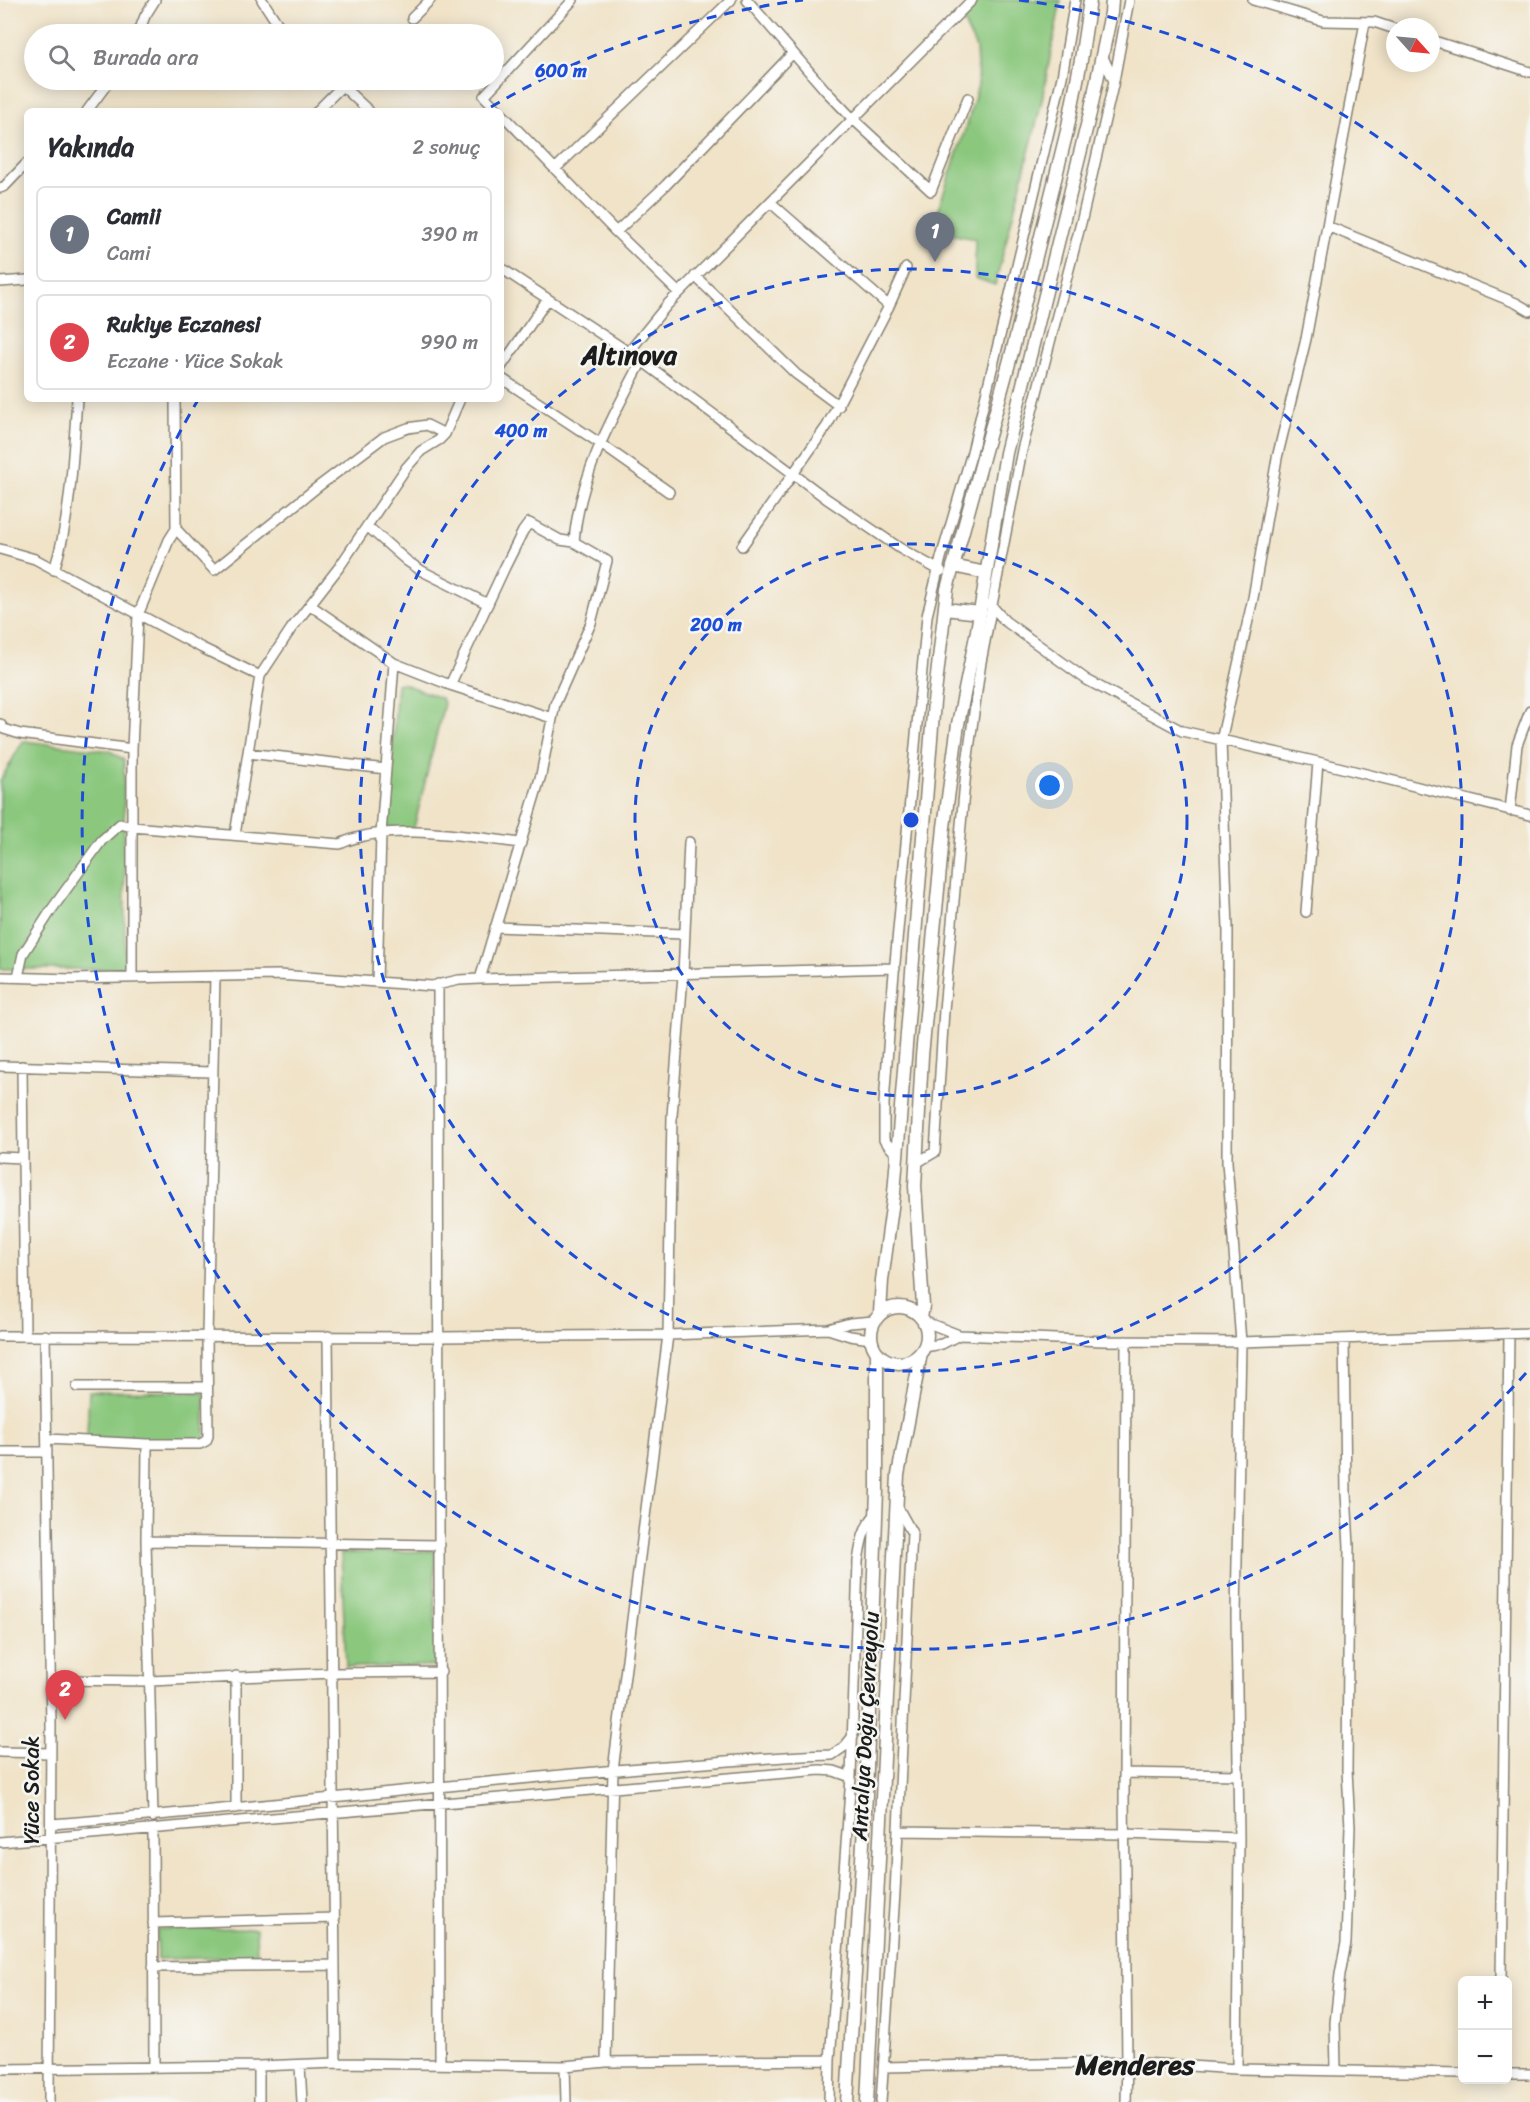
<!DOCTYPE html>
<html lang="tr">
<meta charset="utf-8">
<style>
body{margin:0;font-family:Sriracha,sans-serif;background:#f7f7f7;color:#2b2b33}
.controls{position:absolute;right:18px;bottom:18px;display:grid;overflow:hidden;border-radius:9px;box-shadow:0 3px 15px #0003}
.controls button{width:54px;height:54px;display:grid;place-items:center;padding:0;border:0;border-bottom:2px solid #e1e1e2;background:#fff;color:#2b2b33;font:30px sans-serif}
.compass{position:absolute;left:1386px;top:18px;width:54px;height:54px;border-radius:50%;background:#fff;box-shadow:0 3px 15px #0003;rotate:117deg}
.you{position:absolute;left:1050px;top:786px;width:21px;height:21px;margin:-15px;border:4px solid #fff;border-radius:50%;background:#1a73e8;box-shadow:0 0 0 9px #1a73e833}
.badge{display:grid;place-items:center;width:39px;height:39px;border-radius:50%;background:#d1495b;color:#fff;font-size:20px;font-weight:700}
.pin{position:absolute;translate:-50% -50px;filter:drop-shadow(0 2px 3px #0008)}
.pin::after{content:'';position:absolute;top:32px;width:21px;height:18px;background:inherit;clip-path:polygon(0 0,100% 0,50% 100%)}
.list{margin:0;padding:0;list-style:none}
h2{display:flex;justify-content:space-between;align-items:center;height:78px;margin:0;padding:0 24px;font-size:26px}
h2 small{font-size:20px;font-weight:400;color:#7c7c81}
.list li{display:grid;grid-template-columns:39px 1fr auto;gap:18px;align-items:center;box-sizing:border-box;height:96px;margin:0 12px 12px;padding:0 12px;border:2px solid #e1e1e2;border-radius:9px}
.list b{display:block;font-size:22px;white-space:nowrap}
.list p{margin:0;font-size:20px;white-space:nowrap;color:#7c7c81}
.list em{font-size:20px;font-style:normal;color:#7c7c81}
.icon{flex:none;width:33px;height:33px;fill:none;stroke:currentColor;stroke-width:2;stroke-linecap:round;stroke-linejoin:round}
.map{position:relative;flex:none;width:1530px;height:2102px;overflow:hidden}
.search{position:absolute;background:#fff;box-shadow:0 3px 15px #0003;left:24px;top:24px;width:480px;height:66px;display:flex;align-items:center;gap:15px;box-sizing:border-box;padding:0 21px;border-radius:33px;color:#7c7c81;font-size:22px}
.panel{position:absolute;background:#fff;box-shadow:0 3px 15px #0003;left:24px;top:108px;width:480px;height:294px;border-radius:9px}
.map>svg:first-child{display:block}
</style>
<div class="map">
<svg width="1530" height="2102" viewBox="0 0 1530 2102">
<rect width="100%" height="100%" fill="#f6f6f2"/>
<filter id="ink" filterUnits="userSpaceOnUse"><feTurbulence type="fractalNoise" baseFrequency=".0167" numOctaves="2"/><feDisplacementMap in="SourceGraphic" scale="12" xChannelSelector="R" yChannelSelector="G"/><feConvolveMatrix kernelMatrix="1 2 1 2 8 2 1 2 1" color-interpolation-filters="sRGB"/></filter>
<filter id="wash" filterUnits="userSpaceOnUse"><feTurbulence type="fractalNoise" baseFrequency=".008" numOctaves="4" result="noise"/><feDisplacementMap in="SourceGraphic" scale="24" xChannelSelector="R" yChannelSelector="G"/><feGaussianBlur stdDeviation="1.35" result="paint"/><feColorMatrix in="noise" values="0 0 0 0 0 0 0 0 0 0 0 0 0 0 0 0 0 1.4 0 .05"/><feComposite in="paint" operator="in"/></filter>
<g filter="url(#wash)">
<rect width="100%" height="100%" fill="#f0e3c8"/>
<!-- green -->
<path fill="#8bc87e" stroke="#54724d" stroke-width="1.5" d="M979 0H1061L1041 105 995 285 975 278V239L931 230 968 121 978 85 976 48 963 21Z
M401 683 441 698 444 703 414 828 391 831 387 828 397 684Z
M23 741 110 751 124 760 125 969H0V781Z
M89 1391 203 1392 205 1395V1436L203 1440 89 1439 87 1434Z
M435 1551V1666L346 1667 341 1553Z
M256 1928 257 1957 158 1959 157 1929Z"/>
</g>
<g filter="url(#ink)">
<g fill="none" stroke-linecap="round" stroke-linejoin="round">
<defs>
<path id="minor" d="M262 0 277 23 288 34
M747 0 826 91 853 119 931 191 968 98
M1253 0 1323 21 1374 22 1395 29
M412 18 430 0
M138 34 145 16 155 0
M1431 40 1530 72
M1102 55 1114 81
M336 80 369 111
M87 111 110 80
M317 111 343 85
M499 111 484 96 573 0
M501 113 616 232 679 293
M555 169 731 0
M0 188 5 186 27 163
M770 202 889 306
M1327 226 1516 303 1530 311
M616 232 666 185 792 54
M501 268 642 361 827 499 901 549 941 571
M695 276 796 374 839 406
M0 282 27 280
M628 353 667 305 972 0
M501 367 547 300
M501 378 601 444 669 492
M367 526 407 561 422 571 488 604
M176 529 214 570 315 489 384 437 408 428 427 425 445 434
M742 546 827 426 889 306 906 268
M0 549 35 559 202 648 260 676
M54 570C71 519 73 453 77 399
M990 604 1005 621 1087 680 1182 731 1318 762 1530 815
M310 605 394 663 450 685 552 718
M450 685 505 567 523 531 529 523 560 540 574 542
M0 724 4 729 20 734 132 749V978
M132 749 138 615 169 540 176 529 175 399
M248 753 386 769
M1510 811 1517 745 1530 711
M235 835 260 676 291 629 340 566 406 468 421 451 439 440 445 434 460 399
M1306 912 1318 762
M495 927 684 934
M0 977 72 979 279 975 432 986 459 980 480 979 541 775 555 704 591 623 607 561 574 542C579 477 612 417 642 361
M18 977 23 954 52 909 102 840 120 824 132 827 340 844C386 821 470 837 521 843
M480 979 895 968
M377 982 381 834 394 663
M438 984 440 2064
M0 1066 212 1072
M22 1066 25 1335
M897 1155 884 1140V1104L891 1006 927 616 941 558 972 452 1015 274 1062 77 1075 0
M0 1157 23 1158
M916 1163 935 1152 944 1010 958 857 966 771 981 662 1022 450 1082 219 1114 81 1129 0
M923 1321 959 1335 1103 1341 1241 1342 1530 1333
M828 1329 850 1336 871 1339
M45 1335 51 1726 49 2102
M0 1336 439 1337 668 1335 828 1329 850 1323 874 1321
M328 1336 336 2063
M1126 1341 1124 1795 1127 2062 1126 2102
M924 1347 942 1344 959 1335
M77 1387H207
M47 1439 147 1444 146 1541 153 1817
M147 1444H200L206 1441 208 1436 207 1335 215 976
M0 1452H47
M146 1541 440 1545
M51 1680 150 1681 333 1673 441 1672
M0 1752 51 1753
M1124 1773 1238 1775
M236 1808V1676
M51 1824C256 1809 460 1782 665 1766 721 1762 776 1756 832 1755L845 1746 853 1736
M153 1830 154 2067
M898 1831 1124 1834 1239 1838
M0 1842 820 1770 834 1771 851 1777
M153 1923 335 1918
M153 1967 335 1965
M1501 1980 1509 1334
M606 2062 613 1770 668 1335 672 1116 683 975 689 842
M300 2065 302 2102
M259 2066V2102
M565 2066 566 2102
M884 2067 1127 2062 1237 2069 1462 2073
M0 2069 259 2066 336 2063 565 2066 606 2062 830 2060
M1237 2069 1239 1838 1236 1615 1241 1342 1227 1162 1228 928 1221 741 1253 598 1277 458 1306 339 1365 22
M1336 2069 1335 2023 1340 1974 1346 1943 1350 1827 1347 1770 1349 1546 1346 1493 1344 1339
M1508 2074H1530
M829 2102 830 2060 851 1777 858 1561C861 1543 863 1527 876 1514
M881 2102 895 1893 912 1533 897 1506"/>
<path id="major" d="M953 566 986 573
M945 609 980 613
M871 1335a28 28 0 1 1 56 0a28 28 0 1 1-56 0Z
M880 1313 882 1280 894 1193 934 702 947 589 1014 345 1067 131 1081 60 1090 0
M921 1318 923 1306 915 1186 922 1056 944 827 958 724 977 631 1006 453 1090 113 1111 13 1112 0
M847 2102 866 1795 877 1490V1352
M867 2102 898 1475 921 1353"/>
</defs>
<!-- minor casing -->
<use href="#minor" stroke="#868072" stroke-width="12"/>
<!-- major casing -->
<use href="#major" stroke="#868072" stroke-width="15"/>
<!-- minor -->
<use href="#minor" stroke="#fff" stroke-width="9"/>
<!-- major -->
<use href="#major" stroke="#fff" stroke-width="12"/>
</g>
</g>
<!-- distance rings -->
<g fill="none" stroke="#1d4ed8" stroke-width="3" stroke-dasharray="10 8">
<circle cx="911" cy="820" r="276"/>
<circle cx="911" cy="820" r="551"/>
<path d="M1526 1373A827 827 0 0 1 198 400M491 107A827 827 0 0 1 803 0M1019 0A827 827 0 0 1 1526 267"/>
</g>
<g text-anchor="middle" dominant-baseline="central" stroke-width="5" stroke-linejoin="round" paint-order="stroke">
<!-- street labels -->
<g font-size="22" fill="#1c1c1c" stroke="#f6f6f2">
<text transform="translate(865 1726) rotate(-87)">Antalya Doğu Çevreyolu</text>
<text transform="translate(31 1790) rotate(-90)">Yüce Sokak</text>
</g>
<!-- quarter labels -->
<g font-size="26" font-weight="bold" fill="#1c1c1c" stroke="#f6f6f2">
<text x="629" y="355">Altınova</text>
</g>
<!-- district labels -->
<g font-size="28" font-weight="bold" fill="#1c1c1c" stroke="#f6f6f2">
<text x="1135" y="2064">Menderes</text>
</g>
</g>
<circle cx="911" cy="820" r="9" fill="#1d4ed8" stroke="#f6f6f2" stroke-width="3"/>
<g font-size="18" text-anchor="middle" font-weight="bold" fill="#1d4ed8" stroke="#f6f6f2" stroke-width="5" stroke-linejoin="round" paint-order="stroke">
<text x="561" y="77">600 m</text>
<text x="521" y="437">400 m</text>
<text x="716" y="631">200 m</text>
</g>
</svg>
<div class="controls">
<button>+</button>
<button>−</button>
</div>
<svg class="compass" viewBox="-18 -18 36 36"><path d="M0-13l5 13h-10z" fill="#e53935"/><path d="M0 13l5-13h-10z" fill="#7c7c81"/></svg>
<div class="you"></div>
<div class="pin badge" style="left:935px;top:262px;background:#6b7280">1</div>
<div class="pin badge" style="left:65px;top:1720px;background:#e0444e">2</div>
<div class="search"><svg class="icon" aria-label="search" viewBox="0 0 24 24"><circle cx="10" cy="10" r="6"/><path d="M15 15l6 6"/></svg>Burada ara</div>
<section class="panel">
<h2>Yakında<small>2 sonuç</small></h2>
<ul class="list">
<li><span class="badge" style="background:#6b7280">1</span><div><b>Camii</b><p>Cami</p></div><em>390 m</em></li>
<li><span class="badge" style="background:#e0444e">2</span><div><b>Rukiye Eczanesi</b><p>Eczane · Yüce Sokak</p></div><em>990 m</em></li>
</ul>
</section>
</div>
